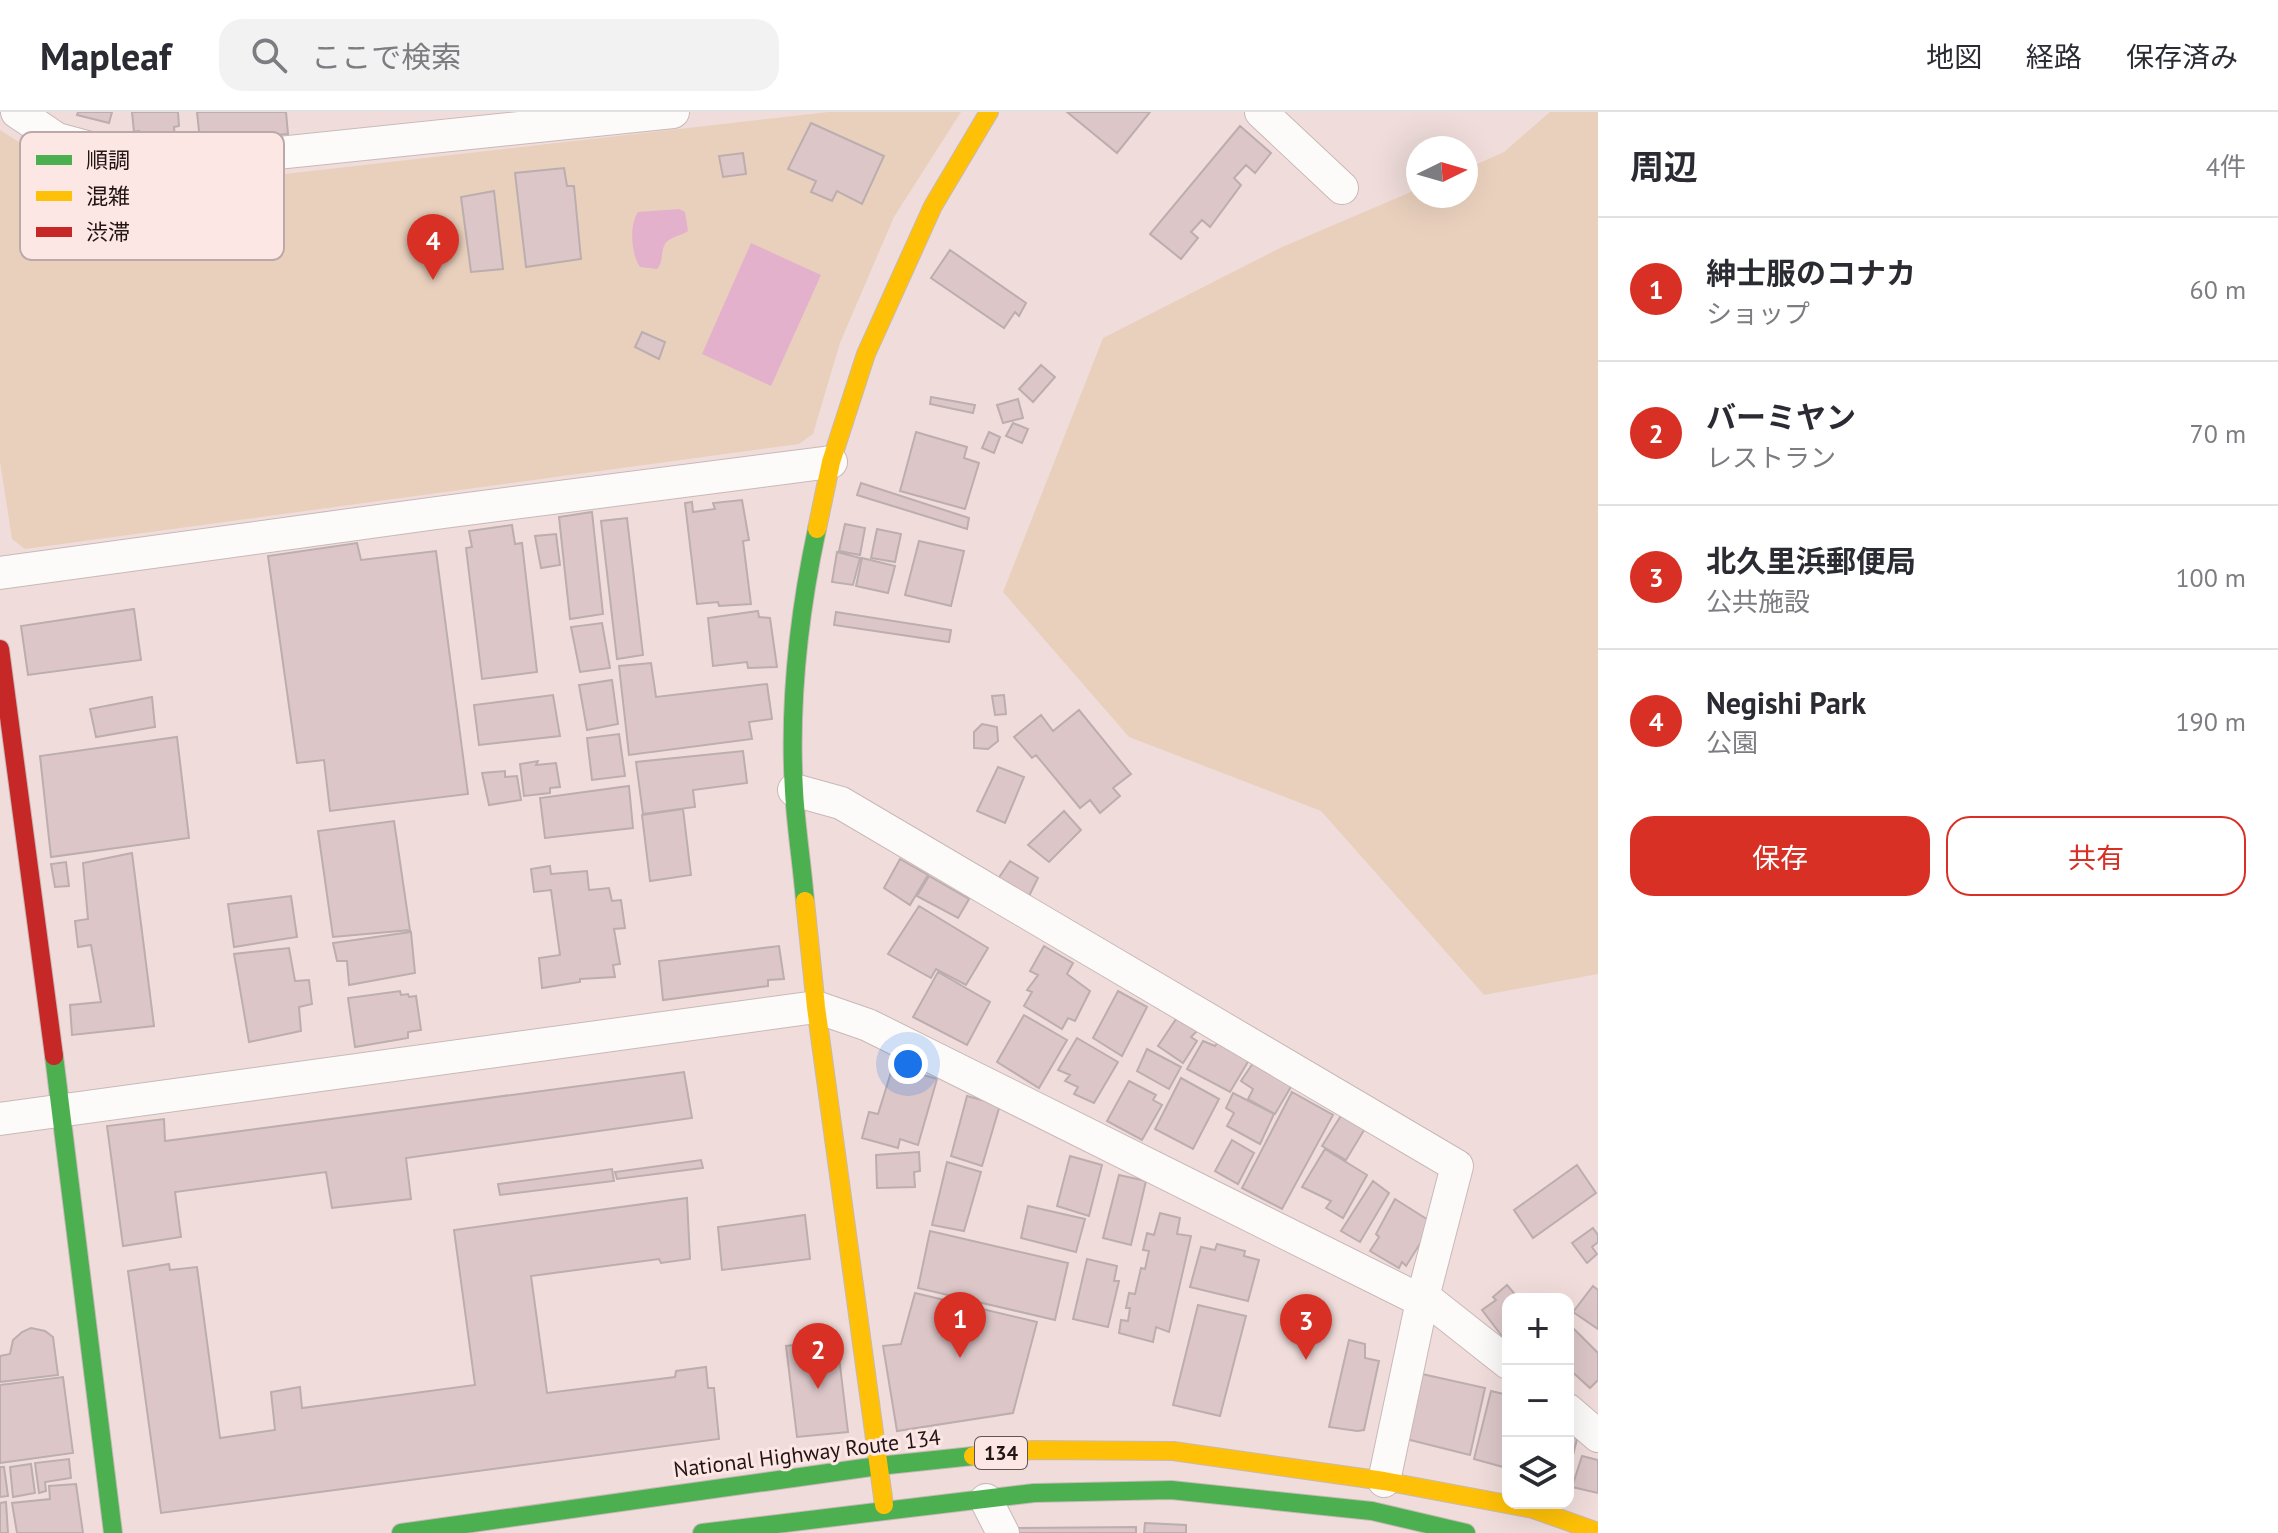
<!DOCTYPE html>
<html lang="ja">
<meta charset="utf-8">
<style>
body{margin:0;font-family:"PT Sans","Noto Sans JP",sans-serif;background:#f2f2f3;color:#2b2b33}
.controls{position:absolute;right:24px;bottom:24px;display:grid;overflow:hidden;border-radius:16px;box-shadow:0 8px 32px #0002}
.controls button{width:72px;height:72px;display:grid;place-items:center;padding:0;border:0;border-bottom:2px solid #e1e1e2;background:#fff;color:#2b2b33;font:40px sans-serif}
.compass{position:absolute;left:1406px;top:24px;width:72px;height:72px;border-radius:50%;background:#fff;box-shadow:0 8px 32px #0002;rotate:85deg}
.you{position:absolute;left:908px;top:952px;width:28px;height:28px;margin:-20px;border:6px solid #fff;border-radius:50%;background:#1a73e8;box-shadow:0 0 0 12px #1a73e833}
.badge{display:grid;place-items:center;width:52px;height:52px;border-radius:50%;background:#d93025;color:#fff;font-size:26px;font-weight:700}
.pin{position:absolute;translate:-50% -66px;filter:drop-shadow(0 2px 4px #0008)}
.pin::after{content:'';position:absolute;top:42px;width:28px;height:24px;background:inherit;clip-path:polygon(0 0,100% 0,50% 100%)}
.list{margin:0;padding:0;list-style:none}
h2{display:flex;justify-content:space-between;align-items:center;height:104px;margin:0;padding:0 32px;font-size:34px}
h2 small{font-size:26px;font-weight:400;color:#7c7c81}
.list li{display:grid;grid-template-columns:52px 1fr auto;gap:24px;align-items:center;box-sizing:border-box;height:144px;padding:0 32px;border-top:2px solid #e1e1e2}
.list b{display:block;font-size:30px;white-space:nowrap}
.list p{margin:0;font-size:26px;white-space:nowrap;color:#7c7c81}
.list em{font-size:26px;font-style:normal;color:#7c7c81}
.actions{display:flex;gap:16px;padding:24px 32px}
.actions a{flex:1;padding:18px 0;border:2px solid #d93025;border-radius:24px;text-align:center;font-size:28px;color:#d93025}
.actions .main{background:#d93025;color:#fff}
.icon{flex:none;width:44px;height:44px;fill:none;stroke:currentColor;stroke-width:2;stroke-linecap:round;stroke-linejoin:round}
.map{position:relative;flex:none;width:1598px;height:1421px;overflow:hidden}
header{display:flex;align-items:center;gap:48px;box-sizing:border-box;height:112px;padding:0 40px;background:#fff;border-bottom:2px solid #e1e1e2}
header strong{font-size:38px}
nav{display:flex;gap:44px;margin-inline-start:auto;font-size:28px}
.search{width:560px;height:72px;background:#f2f2f3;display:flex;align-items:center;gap:20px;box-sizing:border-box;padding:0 28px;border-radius:24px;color:#7c7c81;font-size:30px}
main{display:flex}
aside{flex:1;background:#fff}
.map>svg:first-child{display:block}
</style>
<header>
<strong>Mapleaf</strong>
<div class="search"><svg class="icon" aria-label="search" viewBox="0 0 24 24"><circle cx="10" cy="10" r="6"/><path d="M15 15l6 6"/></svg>ここで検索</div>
<nav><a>地図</a><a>経路</a><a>保存済み</a></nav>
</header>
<main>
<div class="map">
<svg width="1598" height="1421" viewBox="0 0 1598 1421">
<rect width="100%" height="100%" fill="#f0dddb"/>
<!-- green -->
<path fill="#e9d0bd" d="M828 0H961L894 105 840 231 813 322 799 332 25 437 12 427 0 350V18L49 49 116 70 180 74Z
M1550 0H1598V862L1484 883 1321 699 1129 625 1003 480 1103 226 1282 135 1418 77V84H1466V57L1504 40Z"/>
<!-- water -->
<path fill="#e3b1cc" d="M679 97 685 100 688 119C681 124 669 125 665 132 660 141 664 149 657 157L640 155C631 142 629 113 638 100Z
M751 131 821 163 771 274 702 242Z"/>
<!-- building -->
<path fill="#dcc6c8" stroke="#bcadae" stroke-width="2" d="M78 0H112L109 11 77 3Z
M132 0H178L179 14 174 15 175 27 140 30 139 19 134 20Z
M197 0H286L288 22 200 29Z
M1067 0H1150L1117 41Z
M811 11 884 44 862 92 837 79 832 89 811 80 816 69 788 57Z
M1240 14 1271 41 1255 61 1246 53 1234 66 1241 73 1210 115 1202 108 1191 120 1198 126 1181 147 1150 122Z
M743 41 746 62 723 65 719 44Z
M564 56 567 74H574L581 147 526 155 515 61Z
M494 79 503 157 471 160 461 85Z
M950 138 1026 191 1019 204 1015 200 1004 216 931 166Z
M642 220 665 230 659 247 635 235Z
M1041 253 1055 265 1033 290 1019 277Z
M931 285 975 293 973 301 930 292Z
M1018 287 1023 306 1003 311 997 293Z
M1013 311 1028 317 1022 331 1006 324Z
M916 320 967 335 964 346 979 351 965 397 900 379Z
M989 320 1000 325 994 341 982 336Z
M861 371 969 406 967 417 857 383Z
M742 388 749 428 743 429 751 492 719 494 718 490 697 492 685 391 692 390 693 400 715 397 713 391Z
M592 400 603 502 570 507 559 405Z
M627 406 643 543 617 547 601 409Z
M845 412 865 416 860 443 839 439Z
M512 413 515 432 522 431 537 560 482 567 466 436 472 435 469 419Z
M877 417 901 422 895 450 871 446Z
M556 422 560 453 541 456 535 424Z
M919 429 964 439 951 494 905 483Z
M357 431 361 448 436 439 468 682 330 699 324 648 297 651 268 444Z
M837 440 860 446 853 473 832 470Z
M862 446 895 454 888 481 856 474Z
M134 497 141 548 28 563 21 514Z
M758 499 759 505 770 506 777 555 748 556 747 550 713 554 708 506Z
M836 500 951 518 949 530 834 513Z
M602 511 610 556 580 560 571 515Z
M651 551 656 585 767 572 772 607 749 610 752 627 629 643 619 554Z
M612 568 618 612 587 618 579 573Z
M553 583 560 624 479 633 474 593Z
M1004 583 1006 602 995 603 992 584Z
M152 585 155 615 96 625 90 597Z
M1079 598 1131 662 1113 676 1120 684 1100 701 1090 688 1080 696 1036 643 1032 646 1014 625 1041 603 1053 619Z
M982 612 997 615 998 629 988 637 974 636V620Z
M619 622 625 664 592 668 587 626Z
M177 625 189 726 51 745 40 644Z
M743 639 747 671 693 678 695 695 643 702 636 650Z
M538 649 536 653 556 651 560 675 550 676V681L524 684 520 652Z
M998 655 1024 665 1005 711 977 699Z
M505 659V665L517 664 521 688 489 693 482 661Z
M629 674 633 716 545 726 540 686Z
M683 697 691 763 650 769 642 703Z
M1064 699 1081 718 1049 750 1028 733Z
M394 709 410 818 333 825 318 719Z
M132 741 154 914 72 923 70 893 101 890 91 833 78 835 75 809 88 807 83 751Z
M900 747 928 763 910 793 884 776Z
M1010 749 1038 766 1028 786 998 767Z
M66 750 69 774 55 775 51 752Z
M550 754 551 762 587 759 589 778 609 776 612 789 621 788 625 816 614 817 620 852 613 853 615 865 580 867V870L542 876 539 846 560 843 551 778 534 780 531 757Z
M929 764 969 787 958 806 917 784Z
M291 784 297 825 234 835 228 792Z
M919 794 988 836 966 873 936 857 931 866 888 842Z
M411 820 415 861 349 873 347 849H337L333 831Z
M779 834 784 867 768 868V874L663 888 659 849Z
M1044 834 1073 851 1067 862 1090 879 1075 909 1068 906 1062 917 1024 894 1032 880 1027 878 1038 863 1030 859Z
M289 836 295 869 309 868 312 892 299 895 301 919 249 930 234 842Z
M938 860 990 890 967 933 913 905Z
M400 879 401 883 408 882 409 885 416 884 421 918 408 920V926L355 935 348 886Z
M1118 879 1147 895 1122 944 1093 926Z
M1024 903 1067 928 1039 976 997 950Z
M1176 907 1197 919 1191 925 1197 929 1183 951 1158 934Z
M1077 926 1118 950 1094 991 1074 982 1078 975 1065 969 1070 963 1058 958Z
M1203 929 1215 934 1218 930 1249 948 1230 980 1187 957Z
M1147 937 1181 955 1169 977 1137 959Z
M1253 951 1292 973 1275 1002 1248 987 1253 977 1241 969Z
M893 954 937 967 918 1033 900 1027 898 1036 862 1026 869 1000 878 1002Z
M684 960 692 1006 406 1046 411 1087 332 1096 326 1060 175 1080 181 1125 123 1134 107 1014 164 1007 165 1029Z
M1181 966 1219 987 1193 1037 1155 1017Z
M1129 969 1156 983 1153 988 1162 993 1142 1028 1107 1009Z
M1292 980 1333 1003 1282 1097 1242 1076Z
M1233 981 1274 1002 1260 1032 1227 1014 1234 1001 1226 996Z
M967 984 1000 993 982 1054 951 1044Z
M1342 1002 1366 1015 1346 1048 1322 1034Z
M1232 1028 1254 1041 1238 1072 1215 1059Z
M1325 1037 1367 1063 1343 1106 1326 1096 1331 1089 1302 1075Z
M919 1040 920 1059 914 1060 915 1075 877 1076 876 1043Z
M1070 1044 1102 1053 1089 1104 1057 1094Z
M701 1048 703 1056 617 1067 615 1060Z
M947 1050 981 1060 964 1119 932 1113Z
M1577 1053 1596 1081 1533 1126 1514 1098Z
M612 1057 614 1069 500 1083 498 1072Z
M1119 1063 1146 1069 1131 1133 1103 1126Z
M1373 1069 1389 1081 1360 1130 1341 1119Z
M687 1086 690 1147 661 1151 659 1147 531 1164 547 1281 675 1265 676 1259 706 1255 708 1276H714L719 1327 161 1401 128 1159 169 1152 170 1158 197 1155 220 1326 275 1318 271 1280 300 1275 302 1296 475 1273 454 1118Z
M1395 1087 1433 1111 1406 1154 1402 1150 1399 1156 1370 1139 1379 1125 1376 1122Z
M1028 1094 1085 1107 1076 1140 1021 1126Z
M1160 1101 1180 1106 1177 1122 1191 1124 1169 1220 1156 1215 1153 1230 1119 1221 1121 1208 1128 1209 1130 1196H1126L1129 1181 1135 1182 1141 1156 1145 1157 1149 1139 1143 1138 1147 1121 1154 1123Z
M805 1103 810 1147 722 1158 718 1115Z
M1593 1116 1598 1123V1130L1592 1135 1597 1142 1587 1151 1572 1131Z
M930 1119 1068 1151 1055 1208 918 1176Z
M1217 1132 1245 1139 1244 1144 1259 1148 1248 1189 1190 1175 1201 1135 1215 1138Z
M1087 1147 1117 1154 1114 1169H1119L1108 1215 1073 1207Z
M1507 1173 1519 1187H1508V1225L1505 1228 1482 1198 1496 1188 1493 1185Z
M1593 1174 1598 1178V1217L1573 1200Z
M915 1181 1037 1210 1013 1301 897 1319 883 1234 901 1232Z
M1198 1193 1246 1204 1220 1304 1173 1293Z
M1568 1211 1598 1241V1268L1590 1276 1568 1256Z
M31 1216 45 1219 53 1225 58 1263 0 1270V1244L10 1242 13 1228 22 1220Z
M837 1228 848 1320 797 1325 786 1234Z
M1349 1228 1365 1232V1246L1379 1249 1364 1318 1357 1319 1329 1315Z
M1422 1262 1485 1276 1470 1343 1406 1327Z
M63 1265 73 1341 0 1351V1273Z
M1491 1279 1508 1283V1346H1506L1503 1355 1474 1347Z
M1568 1321 1577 1327 1568 1364Z
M1582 1344 1598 1348V1381L1572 1375Z
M69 1347 71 1366 45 1370 46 1379 39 1381 35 1351Z
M31 1352 35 1381 13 1385 10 1355Z
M0 1355H4L8 1384 0 1385Z
M76 1372 83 1421H17L12 1391 50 1387 49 1374Z
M6 1390 8 1421H0V1391Z
M1145 1411 1186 1413V1421H1144Z
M1136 1415V1421H1014L1012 1416Z"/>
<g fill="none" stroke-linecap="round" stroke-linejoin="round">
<defs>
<path id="street" d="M17 0 57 27 116 43 182 51 673 0
M1261 0 1342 76
M0 461 444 400 831 350
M794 678 841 691 1457 1054 1422 1189 1384 1369
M0 1007 816 895 868 913 1422 1189 1432 1191 1508 1251
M1568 1298 1598 1324
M986 1388 1003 1421"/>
<path id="fast" d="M805 789C802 752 796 716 794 679 789 593 799 501 817 417
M54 944 113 1421
M401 1421 878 1354 973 1344
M702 1421 1034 1381 1171 1378 1372 1399 1466 1421"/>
<path id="slow" d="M817 417 831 350 866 242 933 94 989 0
M805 789 816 895 884 1393
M973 1344 1033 1338 1173 1339 1384 1369 1533 1397 1598 1420"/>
<path id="jam" d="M0 537 54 944"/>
</defs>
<!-- street casing -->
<use href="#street" stroke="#c8b9b7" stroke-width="34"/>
<!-- fast casing -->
<use href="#fast" stroke="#c8b9b7" stroke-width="20"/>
<!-- slow casing -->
<use href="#slow" stroke="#c8b9b7" stroke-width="20"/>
<!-- jam casing -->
<use href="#jam" stroke="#c8b9b7" stroke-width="20"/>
<!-- street -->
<use href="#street" stroke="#fdfafa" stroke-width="32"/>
<!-- fast -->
<use href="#fast" stroke="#4caf50" stroke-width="18"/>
<!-- slow -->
<use href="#slow" stroke="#ffc107" stroke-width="18"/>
<!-- jam -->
<use href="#jam" stroke="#c62828" stroke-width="18"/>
</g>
<g text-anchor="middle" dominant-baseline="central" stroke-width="6" stroke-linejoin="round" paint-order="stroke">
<!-- shield labels -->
<rect fill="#fde7e5" stroke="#645553" stroke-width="2" x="975" y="1325" width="52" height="32" rx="6"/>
<g font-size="20" font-weight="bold" fill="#221615">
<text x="1001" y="1341">134</text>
</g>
<!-- street labels -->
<g font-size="22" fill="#221615" stroke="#fde7e5">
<text transform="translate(807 1341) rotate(-7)">National Highway Route 134</text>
</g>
</g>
<!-- legend -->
<rect x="20" y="20" width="264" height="128" rx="12" fill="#fde7e5" stroke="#bba8a7" stroke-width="2"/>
<rect x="36" y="43" width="36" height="10" fill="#4caf50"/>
<rect x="36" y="79" width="36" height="10" fill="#ffc107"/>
<rect x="36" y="115" width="36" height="10" fill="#c62828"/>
<g font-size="22" fill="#221615">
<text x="86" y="56">順調</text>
<text x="86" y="92">混雑</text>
<text x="86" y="128">渋滞</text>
</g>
</svg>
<div class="controls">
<button>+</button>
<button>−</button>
<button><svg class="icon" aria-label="layers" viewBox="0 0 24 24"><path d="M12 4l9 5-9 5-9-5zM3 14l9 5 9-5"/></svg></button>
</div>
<svg class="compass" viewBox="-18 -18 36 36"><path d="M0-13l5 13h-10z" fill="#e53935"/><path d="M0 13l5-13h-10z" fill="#7c7c81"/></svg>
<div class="you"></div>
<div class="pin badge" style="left:960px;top:1246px">1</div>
<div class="pin badge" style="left:818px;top:1277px">2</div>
<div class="pin badge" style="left:1306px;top:1248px">3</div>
<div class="pin badge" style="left:433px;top:168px">4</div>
</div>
<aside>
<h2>周辺<small>4件</small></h2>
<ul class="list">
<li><span class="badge">1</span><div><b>紳士服のコナカ</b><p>ショップ</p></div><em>60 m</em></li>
<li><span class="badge">2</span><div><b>バーミヤン</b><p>レストラン</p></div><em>70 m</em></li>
<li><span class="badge">3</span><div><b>北久里浜郵便局</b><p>公共施設</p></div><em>100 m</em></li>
<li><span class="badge">4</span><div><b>Negishi Park</b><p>公園</p></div><em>190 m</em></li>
</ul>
<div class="actions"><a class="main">保存</a><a>共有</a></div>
</aside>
</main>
